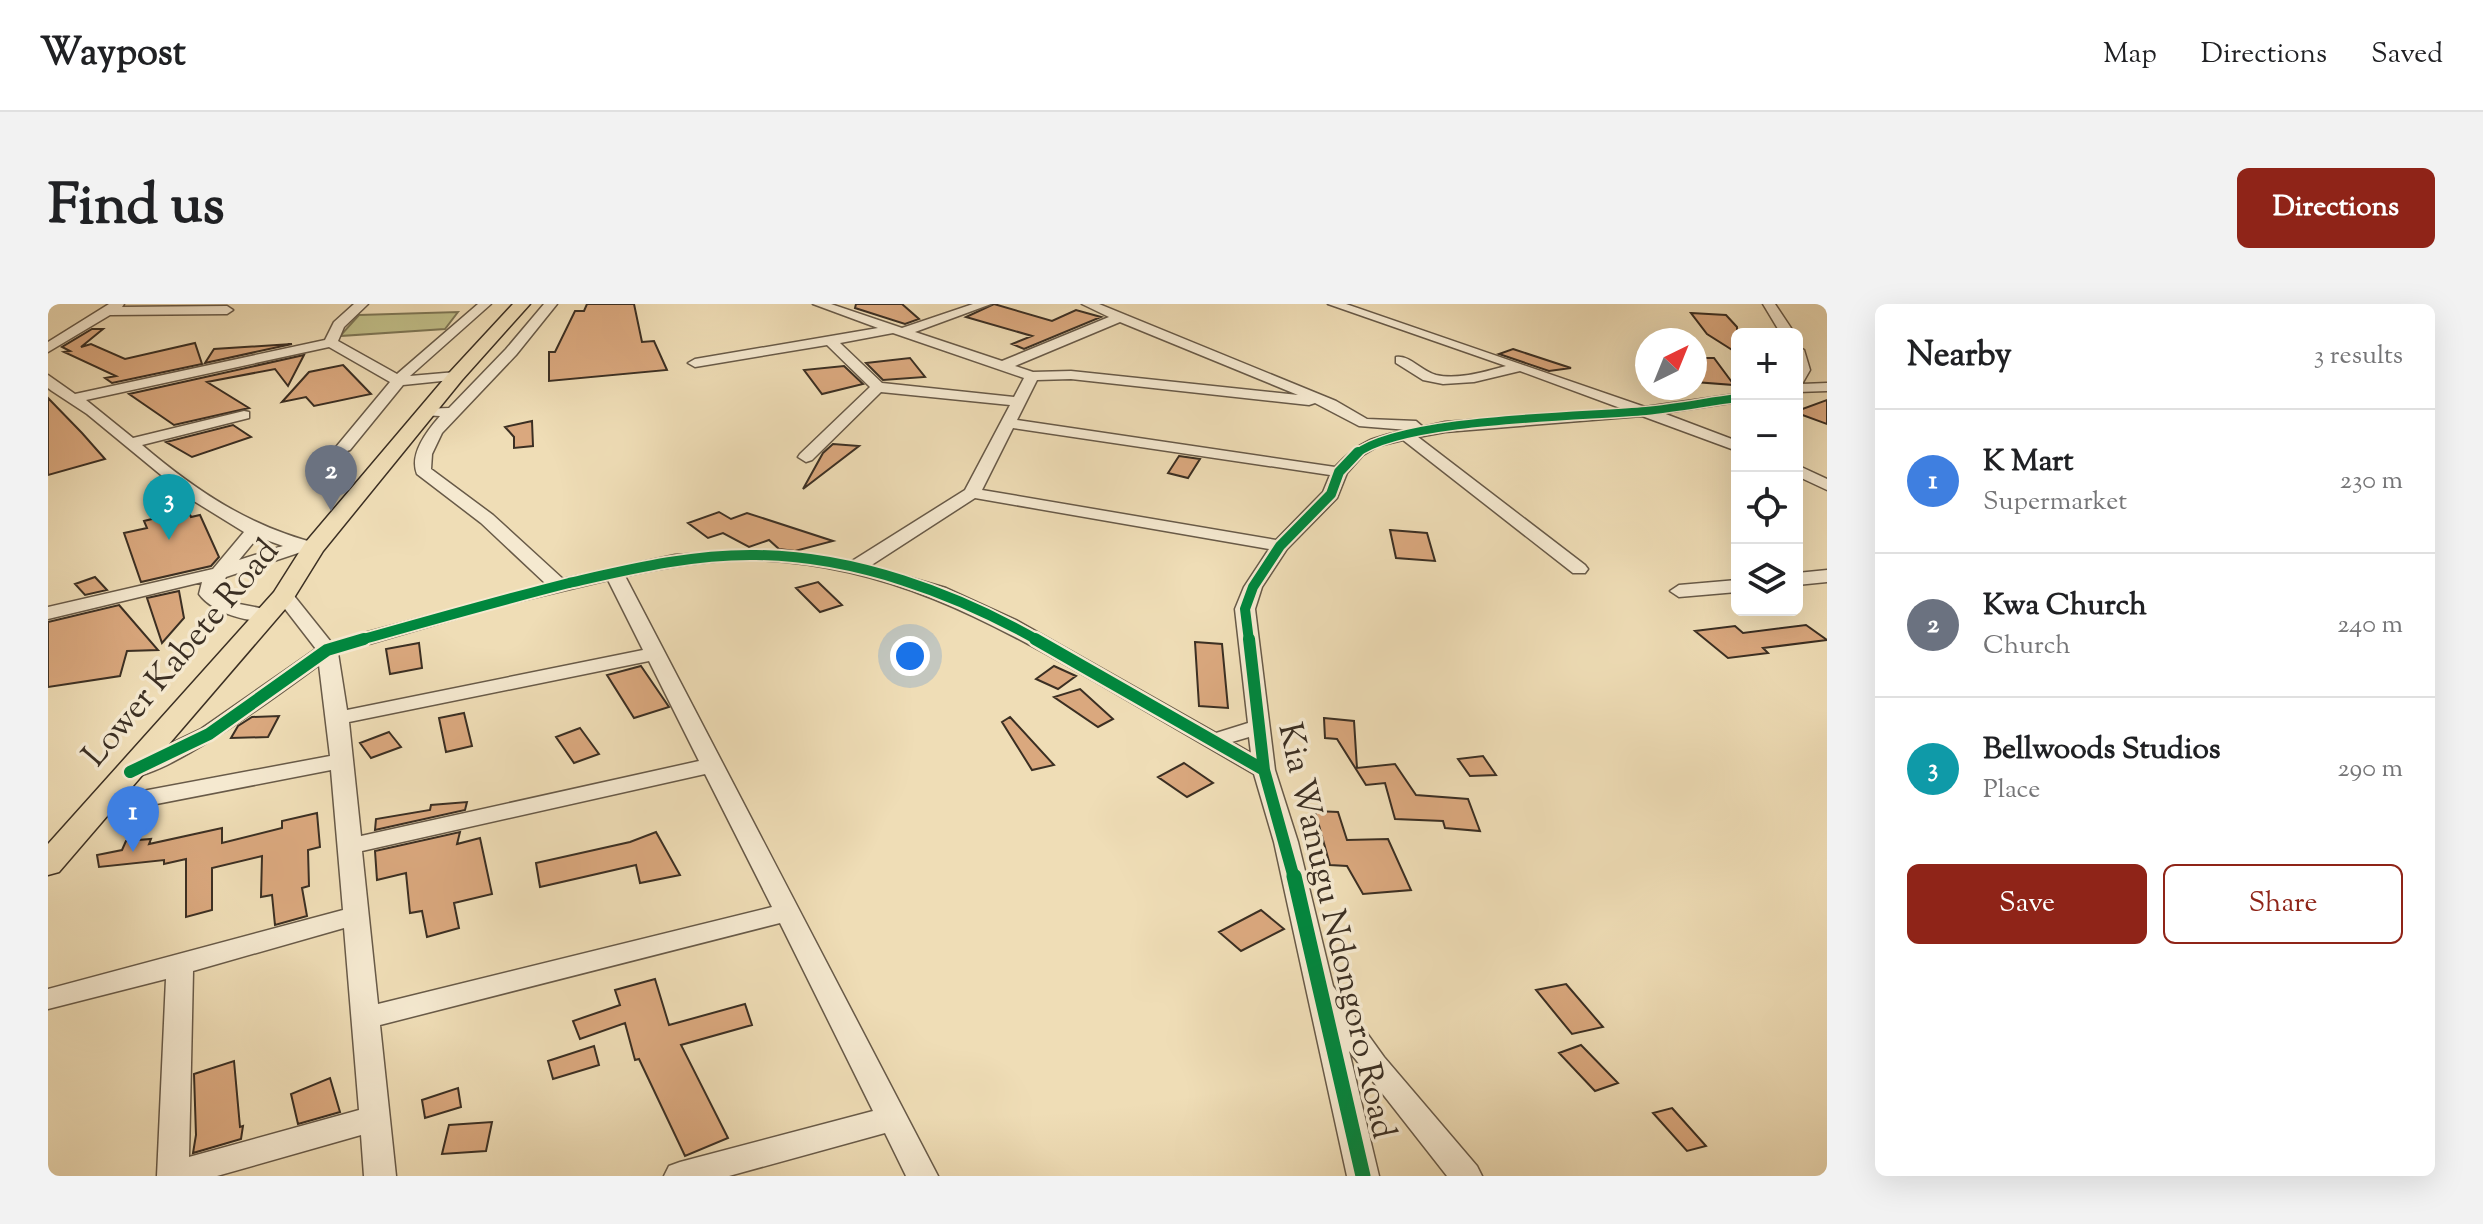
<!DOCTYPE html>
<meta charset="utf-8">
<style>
body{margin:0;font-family:"Sorts Mill Goudy",serif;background:#f2f2f2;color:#202124}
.controls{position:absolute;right:24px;top:24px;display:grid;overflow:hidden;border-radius:12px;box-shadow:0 8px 32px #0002}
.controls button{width:72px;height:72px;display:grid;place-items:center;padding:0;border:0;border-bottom:2px solid #e0e0e0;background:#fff;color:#202124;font:40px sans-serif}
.compass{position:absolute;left:1587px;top:24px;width:72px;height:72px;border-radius:50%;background:#fff;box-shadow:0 8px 32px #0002;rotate:43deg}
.you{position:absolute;left:862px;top:352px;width:28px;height:28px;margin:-20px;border:6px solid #fff;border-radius:50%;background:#1a73e8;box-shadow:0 0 0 12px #1a73e833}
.badge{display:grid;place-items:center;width:52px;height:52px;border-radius:50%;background:#8f2418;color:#fff;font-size:26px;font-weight:700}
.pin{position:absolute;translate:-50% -66px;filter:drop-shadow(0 2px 4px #0008)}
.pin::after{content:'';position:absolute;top:42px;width:28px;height:24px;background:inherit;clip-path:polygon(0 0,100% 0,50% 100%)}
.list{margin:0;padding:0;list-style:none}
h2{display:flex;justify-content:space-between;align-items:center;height:104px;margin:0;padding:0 32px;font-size:34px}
h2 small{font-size:26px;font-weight:400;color:#757577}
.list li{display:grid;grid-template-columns:52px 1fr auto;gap:24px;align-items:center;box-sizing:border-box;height:144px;padding:0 32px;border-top:2px solid #e0e0e0}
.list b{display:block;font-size:30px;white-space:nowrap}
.list p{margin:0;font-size:26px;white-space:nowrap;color:#757577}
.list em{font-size:26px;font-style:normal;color:#757577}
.actions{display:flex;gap:16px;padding:24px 32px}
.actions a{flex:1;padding:18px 0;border:2px solid #8f2418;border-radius:12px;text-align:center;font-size:28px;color:#8f2418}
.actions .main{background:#8f2418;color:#fff}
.icon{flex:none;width:44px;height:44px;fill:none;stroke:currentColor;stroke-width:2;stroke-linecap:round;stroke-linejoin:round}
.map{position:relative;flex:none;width:1779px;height:872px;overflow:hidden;border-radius:12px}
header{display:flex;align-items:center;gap:48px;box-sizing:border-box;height:112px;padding:0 40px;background:#fff;border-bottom:2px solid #e0e0e0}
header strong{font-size:38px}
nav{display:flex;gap:44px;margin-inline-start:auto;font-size:28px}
.intro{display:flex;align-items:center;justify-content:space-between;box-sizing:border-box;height:192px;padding:0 48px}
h1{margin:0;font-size:56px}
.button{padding:20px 36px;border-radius:12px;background:#8f2418;color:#fff;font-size:28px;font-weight:700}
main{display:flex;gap:48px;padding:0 48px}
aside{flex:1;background:#fff;border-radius:12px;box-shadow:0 8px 32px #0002}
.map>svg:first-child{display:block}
</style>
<header>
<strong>Waypost</strong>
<nav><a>Map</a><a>Directions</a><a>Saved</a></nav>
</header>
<div class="intro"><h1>Find us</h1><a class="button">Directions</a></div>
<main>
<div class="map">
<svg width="1779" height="872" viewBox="0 0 1779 872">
<rect width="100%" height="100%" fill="#efddb6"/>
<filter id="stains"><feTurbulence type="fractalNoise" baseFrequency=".0025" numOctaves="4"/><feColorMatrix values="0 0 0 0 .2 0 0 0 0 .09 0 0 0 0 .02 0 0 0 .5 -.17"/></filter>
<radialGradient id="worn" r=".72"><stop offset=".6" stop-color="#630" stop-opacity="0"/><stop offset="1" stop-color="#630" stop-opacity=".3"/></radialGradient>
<!-- green -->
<path fill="#c1bf89" stroke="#7e7756" stroke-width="2" d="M410 8 397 25 292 32 311 11Z"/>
<!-- building -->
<path fill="#daa87e" stroke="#3b2f23" stroke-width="2" d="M539 0H586L594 38 606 37 619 66 501 77V48H507L527 7H536Z
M808 0H854L871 15 857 20 807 4Z
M946 0 1004 17 1028 6 1053 13 976 45 964 40 984 32 918 13Z
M1643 9 1678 11 1689 23V49L1659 30Z
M44 25H55L33 43 43 40 77 55 147 39 154 60 64 79 57 74 68 72 16 48 22 47 14 43Z
M244 40 157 59 166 45Z
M1465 45 1523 64 1501 67 1451 50Z
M256 51 240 82 227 65 159 78 201 104 126 121 81 90Z
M862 54 877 73 835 76 818 59Z
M1647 54H1666L1686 81 1647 78Z
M295 61 323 90 266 102 258 93 234 98 261 68Z
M796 62 815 80 774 90 756 66Z
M0 94 34 129 57 155 0 171Z
M1779 96V120L1749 109V107Z
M484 117 485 142 466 144V133L457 123Z
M185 121 203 133 144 153 118 138Z
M785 140 811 142 755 185 775 149Z
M1131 152 1152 155 1140 174 1120 169Z
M140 206 143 213 152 211 171 253 163 262 93 278 76 229 99 224 96 217Z
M671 208 683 215 699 209 785 237 747 247 731 245 721 236 701 243 675 229 660 234 640 219Z
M1342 226 1379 229 1387 257 1348 254Z
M47 273 59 286 37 291 27 280Z
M770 278 794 301 772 308 748 284Z
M131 287 136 314 114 339 99 294Z
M71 301 110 346 79 347 72 372 0 383V318Z
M1758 321 1779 336 1715 344 1720 349 1680 354 1647 327 1687 322 1695 329Z
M1147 338 1174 340 1180 404 1151 402Z
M371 339 374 364 342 370 338 345Z
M593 362 621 403 586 414 559 371Z
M1006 362 1028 372 1010 385 988 375Z
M1032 385 1065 415 1050 423 1006 393Z
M416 409 424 442 398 448 391 414Z
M231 412 220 433 183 434 190 422 204 413Z
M962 413 1006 461 984 466 954 418Z
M1276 414 1306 417 1309 464 1347 460 1368 491 1420 495 1432 527 1397 524 1395 517 1347 515 1337 479 1318 481 1289 435 1277 434Z
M532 424 551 450 526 459 508 433Z
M341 428 353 443 323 454 312 439Z
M1435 452 1448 471 1422 472 1410 455Z
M1136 459 1165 479 1139 493 1110 473Z
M419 498 417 506 327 526 328 515 382 506 383 501Z
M1267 507 1290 508 1299 536 1340 535 1363 586 1315 590 1299 562 1282 561Z
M269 509 272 543 260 546 261 582 254 584 259 612 227 621 224 591 213 593 214 552 164 564V606L138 613V555L116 560V556L51 563 49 551 74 546 78 537 103 535 101 540 174 524V539L234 524V517Z
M412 528 409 540 432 534 444 590 406 599 411 624 379 633 374 607 362 609 358 569 329 576 327 547Z
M608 528 632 571 592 579 588 561 492 583 488 559 582 538Z
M1213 606 1236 625 1193 647 1171 628Z
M607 675 621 721 697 700 704 721 633 741 680 834 637 852 591 755 587 756 577 719 532 735 525 717 572 701 567 686Z
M1518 680 1555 723 1524 730 1488 686Z
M1533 741 1570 779 1547 787 1511 749Z
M546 742 551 761 505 775 500 757Z
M186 757 192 823 195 822 193 835 145 849 148 831 146 770Z
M282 774 292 808 250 820 243 790Z
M410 784 413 803 377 814 374 796Z
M1624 804 1658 842 1639 847 1605 809Z
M444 818 438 847 394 850 401 821Z"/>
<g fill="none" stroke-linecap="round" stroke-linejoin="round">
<defs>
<path id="minor" d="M61 0H76L74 3 179 2 185 6 179 10 62 11 0 48V38Z
M306 0H320L296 23 290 37 349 70 430 0H443L362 72 408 68 413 69V75L355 81 302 146 296 148 288 143 342 78 281 43 38 96 85 134 196 107 201 108V114L94 141C148 187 202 223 271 240L274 244 271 248 256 247 178 273 170 289 186 299 227 307 230 311 227 315C203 321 165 309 151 290L154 278 0 315V303L165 265 196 228 141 194 39 110 4 87 0 84V71L27 90 277 36 286 18ZM210 233 235 242 191 256Z
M496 0H509L468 51 394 129 384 150 383 165 445 211 515 275 627 251 709 246 804 257 917 186 962 101 833 88 764 156 758 158 750 153 752 150 822 83 779 41 647 63 640 59 647 55 830 24 765 0H783L854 24 925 0H943L867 28 954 57 1061 13 1034 0H1051L1288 97 1319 115 1368 117 1375 123 1397 118 1575 105 1472 67 1426 78 1395 80 1375 76 1348 59V53C1362 51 1373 67 1388 71 1410 76 1436 68 1458 62L1280 0H1298L1597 103 1689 90V98L1615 109 1689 137V147L1594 112 1397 128 1370 133 1537 261 1540 265 1537 269H1525L1355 136 1330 142 1315 151 1299 169 1289 194 1239 245 1214 283 1207 305 1227 466 1250 538 1285 682 1336 753 1429 862 1434 872H1399L1301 747 1331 872H1299L1226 538 1206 470C1153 439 1101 409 1048 378 938 315 840 261 709 256 665 255 620 263 577 272L890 872H858L837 829 681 872H616L621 862 632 858 825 807 732 619 332 721 348 872H316L313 831 169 872H109L118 675 0 705V685L295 606 283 466 52 511 44 508 40 503 44 498 52 495 282 452 271 361C238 385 110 482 74 473L71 468 74 463 153 425 268 345 227 292 229 288H243L283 338 498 280 433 219 369 170C361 150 379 127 392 112L373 111V105L401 104 458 45ZM1072 18 1250 91 1023 67 985 68 967 62ZM845 29 976 74 966 93 834 79 792 39ZM1023 75 1261 101 1267 99 1311 122 1360 126C1326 133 1312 136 1287 163L969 116 989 76ZM965 124 1282 171 1275 188 1228 236 934 186ZM927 194 1221 245 1196 283 1187 305 1200 419 1168 429 968 316 898 284 822 262ZM560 276 595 346 299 406 290 349 447 303ZM601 357 651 457 313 532 301 418ZM1201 433 1203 449 1184 438ZM657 470 724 603 330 700 314 547ZM296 624 311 806 141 853 145 667Z
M1715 0H1727L1747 30H1733Z
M1749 42 1756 46 1762 66 1754 80 1779 79V87L1749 88Z
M1749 161 1779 175V186L1749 172Z
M1779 266V278L1749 281V269Z
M1689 276V288L1631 293 1622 287 1631 281Z"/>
<path id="major" d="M465 0H482L414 76 275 247 244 297 11 568 0 571V540L226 288 257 239 402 68Z"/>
</defs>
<!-- minor casing -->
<use href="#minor" stroke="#685a48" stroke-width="3"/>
<!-- major casing -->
<use href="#major" stroke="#3b2f23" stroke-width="3"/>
<!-- minor -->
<use href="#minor" fill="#f5e9d0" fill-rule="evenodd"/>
<!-- major -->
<use href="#major" fill="#efddb6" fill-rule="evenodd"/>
<defs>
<path id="cycleway-far3" d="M1308 150C1354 114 1533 113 1598 107 1628 104 1659 98 1689 94"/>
<path id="cycleway-far2" d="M309 337C380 317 450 297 521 279 583 265 644 250 708 251 806 252 907 289 991 337
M1201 337 1197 305 1205 283 1232 242 1283 190 1291 168 1310 148"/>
<path id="cycleway-far1" d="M987 335 1216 466
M1201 335 1216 466 1246 574
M82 468 161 430 279 346 316 335"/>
<path id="cycleway" d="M1246 572 1315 872"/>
</defs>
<!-- cycleway-far3 casing -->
<use href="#cycleway-far3" stroke="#f5e9d0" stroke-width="11"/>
<!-- cycleway-far2 casing -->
<use href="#cycleway-far2" stroke="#f5e9d0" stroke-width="14"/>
<!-- cycleway-far1 casing -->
<use href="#cycleway-far1" stroke="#f5e9d0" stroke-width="17"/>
<!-- cycleway casing -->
<use href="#cycleway" stroke="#f5e9d0" stroke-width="20"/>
<!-- cycleway-far3 -->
<use href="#cycleway-far3" stroke="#00873e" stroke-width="8"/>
<!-- cycleway-far2 -->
<use href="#cycleway-far2" stroke="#00873e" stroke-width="10"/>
<!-- cycleway-far1 -->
<use href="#cycleway-far1" stroke="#00873e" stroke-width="12"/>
<!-- cycleway -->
<use href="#cycleway" stroke="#00873e" stroke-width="15"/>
</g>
<g text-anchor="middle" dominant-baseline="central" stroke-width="7" stroke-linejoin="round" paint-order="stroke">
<!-- street labels -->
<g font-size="34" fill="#3b2f23" stroke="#f5e9d0">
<text transform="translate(134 350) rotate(-50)">Lower Kabete Road</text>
<text transform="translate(1287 627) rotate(77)">Kia Wanugu Ndongoro Road</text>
</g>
</g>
<rect width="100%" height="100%" filter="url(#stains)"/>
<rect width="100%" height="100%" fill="url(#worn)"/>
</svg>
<div class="controls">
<button>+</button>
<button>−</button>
<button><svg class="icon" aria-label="locate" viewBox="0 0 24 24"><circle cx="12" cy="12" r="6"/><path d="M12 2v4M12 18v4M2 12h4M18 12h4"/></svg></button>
<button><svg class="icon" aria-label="layers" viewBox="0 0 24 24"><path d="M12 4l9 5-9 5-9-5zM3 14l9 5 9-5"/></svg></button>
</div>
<svg class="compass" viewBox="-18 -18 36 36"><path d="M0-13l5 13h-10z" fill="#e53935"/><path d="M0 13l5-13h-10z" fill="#757577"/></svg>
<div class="you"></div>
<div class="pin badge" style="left:85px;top:548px;background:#3f7fe0">1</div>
<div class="pin badge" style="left:283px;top:207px;background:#6b7280">2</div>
<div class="pin badge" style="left:121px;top:236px;background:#0f9aa8">3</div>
</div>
<aside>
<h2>Nearby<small>3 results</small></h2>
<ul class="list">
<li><span class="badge" style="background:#3f7fe0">1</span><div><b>K Mart</b><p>Supermarket</p></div><em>230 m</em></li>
<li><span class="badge" style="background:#6b7280">2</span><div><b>Kwa Church</b><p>Church</p></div><em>240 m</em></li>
<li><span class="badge" style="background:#0f9aa8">3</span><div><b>Bellwoods Studios</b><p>Place</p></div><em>290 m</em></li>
</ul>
<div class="actions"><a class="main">Save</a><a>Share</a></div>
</aside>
</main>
